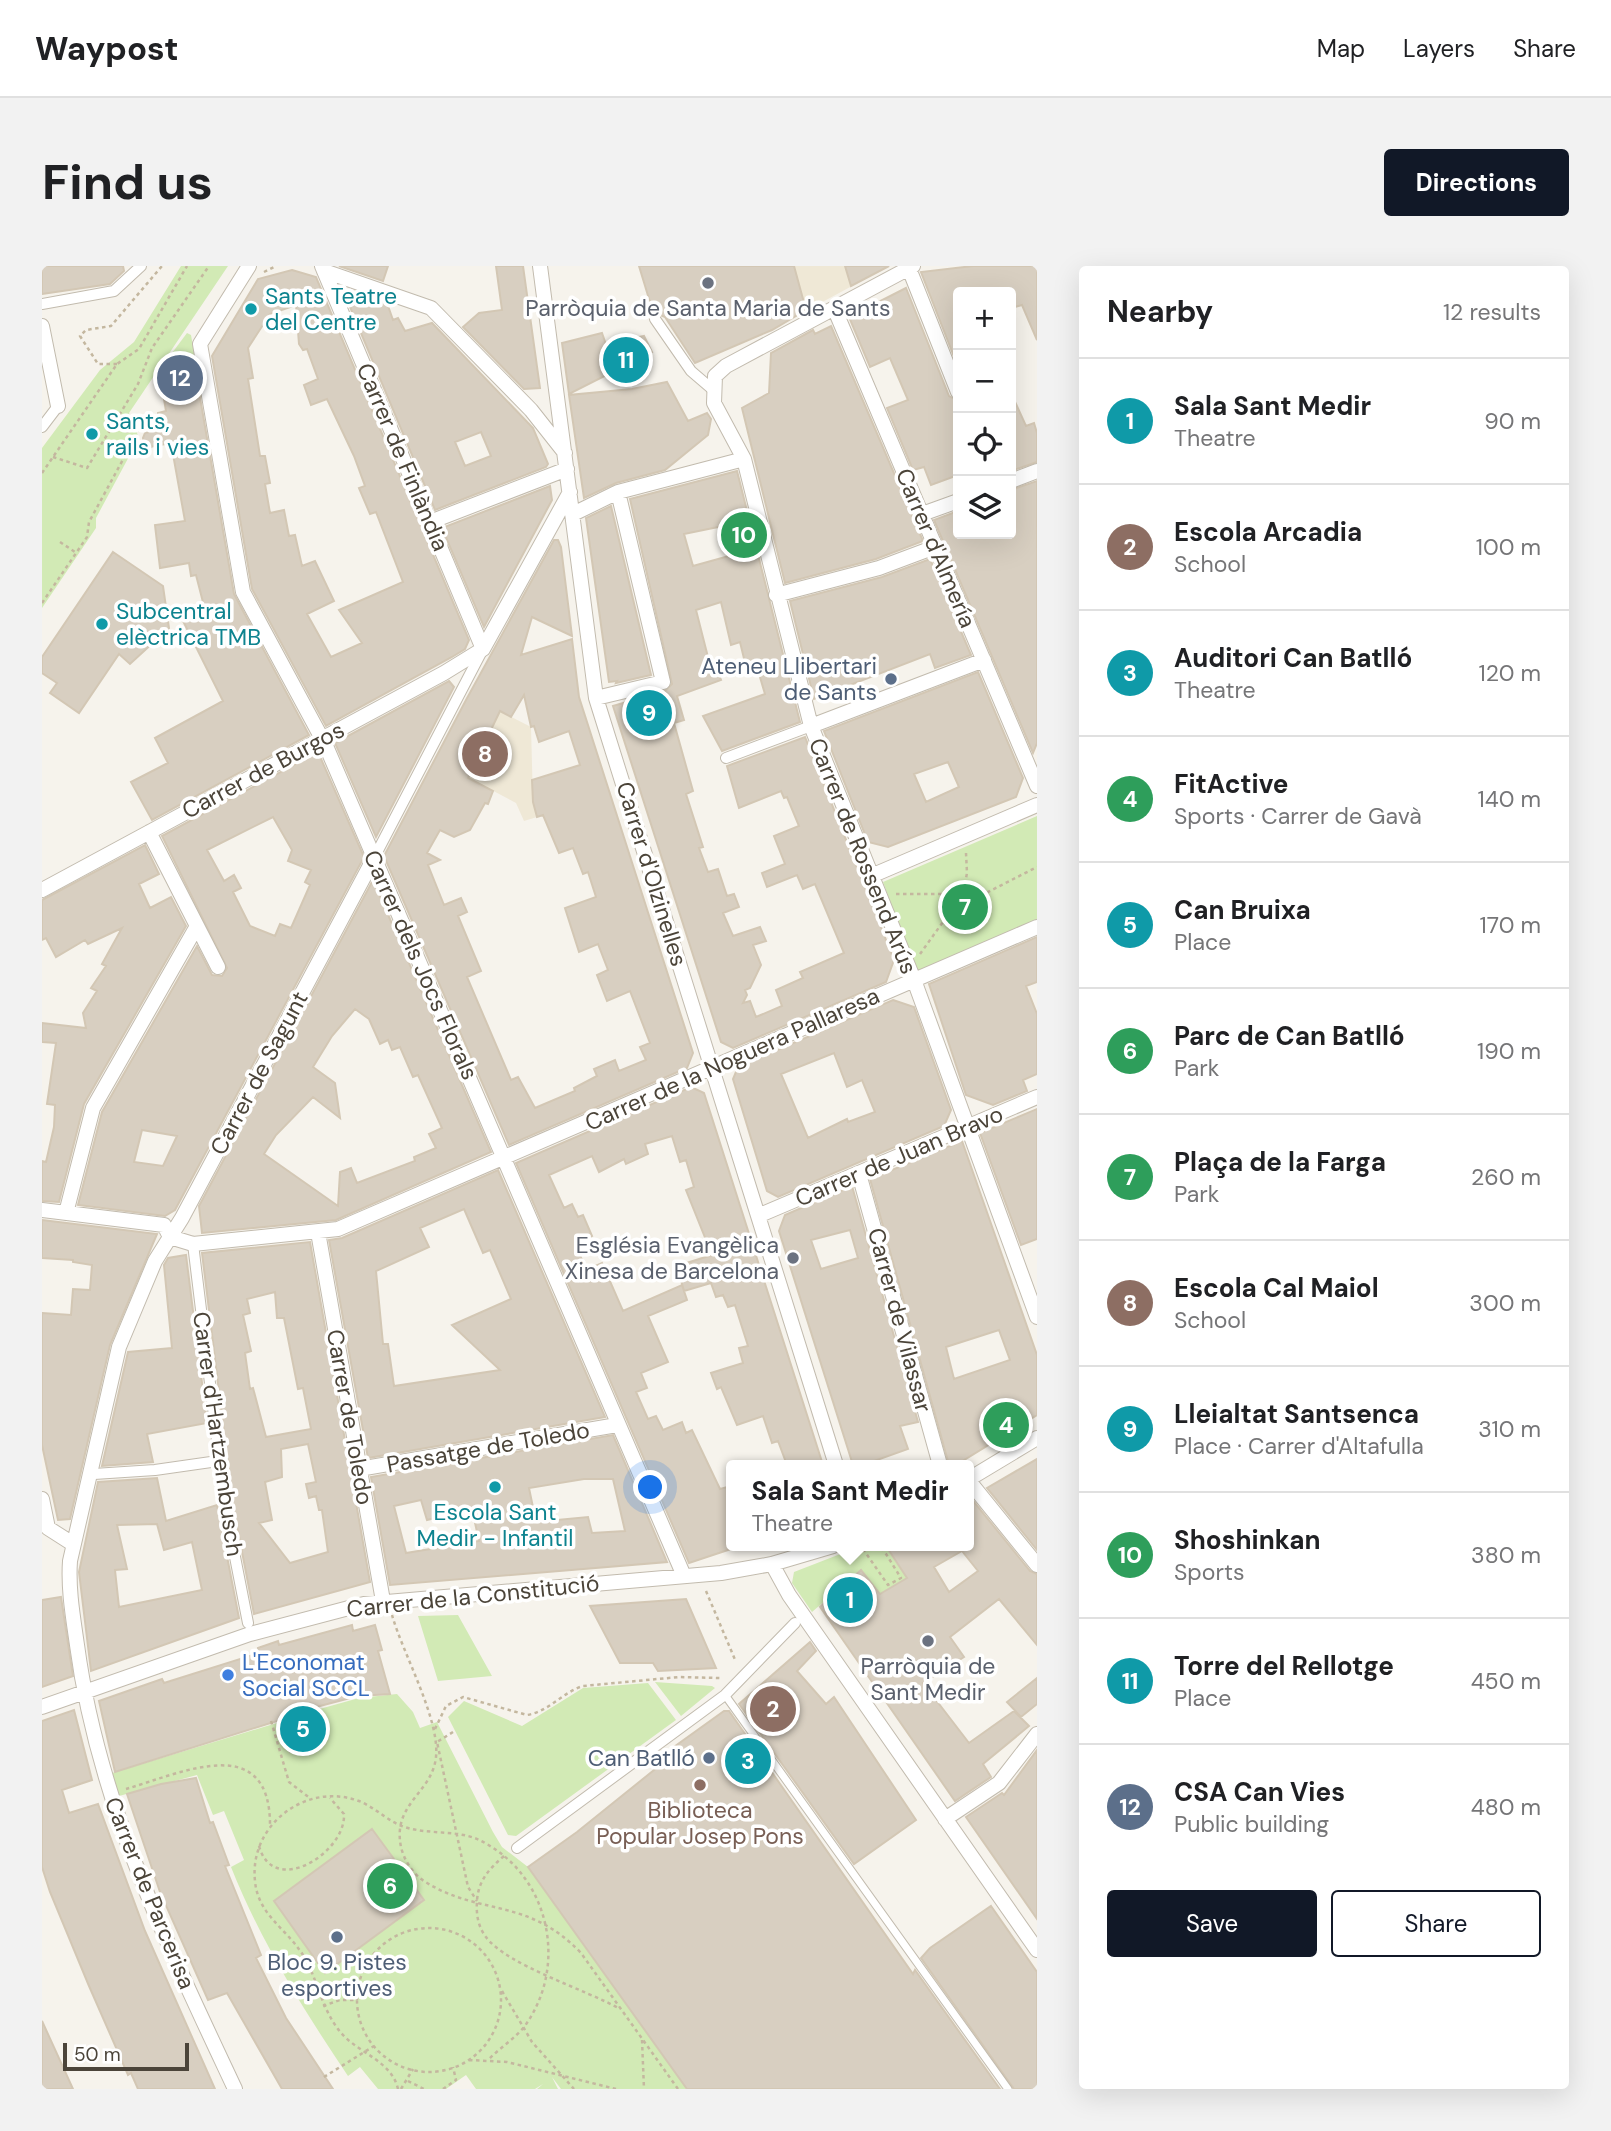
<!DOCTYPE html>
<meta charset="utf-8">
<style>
body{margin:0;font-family:"DM Sans",sans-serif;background:#f2f2f2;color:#202124}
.controls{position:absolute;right:21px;top:21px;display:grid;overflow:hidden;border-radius:7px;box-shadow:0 7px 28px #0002}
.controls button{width:63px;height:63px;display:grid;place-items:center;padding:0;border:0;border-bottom:2px solid #e0e0e0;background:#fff;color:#202124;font:35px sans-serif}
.scale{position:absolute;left:21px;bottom:18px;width:126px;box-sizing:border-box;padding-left:7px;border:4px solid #4b4439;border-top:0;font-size:19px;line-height:24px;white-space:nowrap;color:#4b4439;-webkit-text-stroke:5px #fff;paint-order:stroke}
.you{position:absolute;left:609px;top:1222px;width:24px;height:24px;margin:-18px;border:5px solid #fff;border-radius:50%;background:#1a73e8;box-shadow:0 0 0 10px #1a73e833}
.badge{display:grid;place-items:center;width:46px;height:46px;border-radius:50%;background:#111827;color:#fff;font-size:23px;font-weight:700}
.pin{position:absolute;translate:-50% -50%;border:4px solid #fff;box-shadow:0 2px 7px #0006}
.popup{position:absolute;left:684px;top:1194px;width:248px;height:91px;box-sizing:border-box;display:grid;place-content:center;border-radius:7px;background:#fff;filter:drop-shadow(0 2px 5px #0005);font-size:23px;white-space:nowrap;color:#757577}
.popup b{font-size:26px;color:#202124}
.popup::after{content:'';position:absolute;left:50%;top:100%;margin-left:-14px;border:14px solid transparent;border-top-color:#fff}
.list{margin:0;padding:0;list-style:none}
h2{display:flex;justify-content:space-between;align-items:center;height:91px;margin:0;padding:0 28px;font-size:30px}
h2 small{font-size:23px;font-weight:400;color:#757577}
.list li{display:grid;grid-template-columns:46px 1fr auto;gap:21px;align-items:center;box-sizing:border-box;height:126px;padding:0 28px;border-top:2px solid #e0e0e0}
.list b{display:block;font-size:26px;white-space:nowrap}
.list p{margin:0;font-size:23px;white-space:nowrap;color:#757577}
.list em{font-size:23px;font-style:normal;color:#757577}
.actions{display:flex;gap:14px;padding:21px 28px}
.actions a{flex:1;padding:16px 0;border:2px solid #111827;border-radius:7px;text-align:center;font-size:24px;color:#111827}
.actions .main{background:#111827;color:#fff}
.icon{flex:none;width:38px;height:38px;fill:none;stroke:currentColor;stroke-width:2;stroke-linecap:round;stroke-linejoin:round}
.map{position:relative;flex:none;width:995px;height:1823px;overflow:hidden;border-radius:7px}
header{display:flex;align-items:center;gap:42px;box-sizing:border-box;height:98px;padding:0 35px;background:#fff;border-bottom:2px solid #e0e0e0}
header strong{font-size:33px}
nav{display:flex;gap:38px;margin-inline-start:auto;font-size:24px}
.intro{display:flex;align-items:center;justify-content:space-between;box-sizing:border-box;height:168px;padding:0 42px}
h1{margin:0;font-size:49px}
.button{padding:18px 32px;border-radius:7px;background:#111827;color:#fff;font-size:24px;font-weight:700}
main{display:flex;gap:42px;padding:0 42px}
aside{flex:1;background:#fff;border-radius:7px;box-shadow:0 7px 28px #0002}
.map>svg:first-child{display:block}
</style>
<header>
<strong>Waypost</strong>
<nav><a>Map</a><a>Layers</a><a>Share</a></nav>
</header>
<div class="intro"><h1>Find us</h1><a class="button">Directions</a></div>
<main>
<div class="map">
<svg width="995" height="1823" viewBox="0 0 995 1823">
<rect width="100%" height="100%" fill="#f6f3ec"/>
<!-- education -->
<path fill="#efe8d6" d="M724 0H847L749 53Z
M427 429 489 461 491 536 495 551 482 555 474 537 393 494Z"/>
<!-- green -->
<path fill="#d2eab5" d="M139 0H186L87 147 97 172 54 252V262L0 342V182L58 104 92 76Z
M145 67 149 69 154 97 118 103Z
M995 550V655L894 701 874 705 841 616Z
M819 1280H843L865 1312 838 1328 819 1304 770 1346 750 1317 752 1306Z
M416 1349 450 1410 396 1415 376 1350Z
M613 1416 670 1420 673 1422 639 1450Z
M606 1417 634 1454 474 1570 466 1569 406 1451 422 1435 480 1460 541 1422Z
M355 1428 371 1446 378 1462 395 1456 451 1566 460 1581 486 1601 645 1823H519L510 1811 516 1823H495L501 1818 493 1823H434L424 1809 404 1823H336L318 1801 306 1810C261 1743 219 1676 189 1601L202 1594 182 1545 171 1549 155 1509 77 1530 70 1507 238 1456 249 1486 284 1474 274 1444 317 1432Z"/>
<!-- building -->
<path fill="#d8cfc1" stroke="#d3c7b4" stroke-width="2" fill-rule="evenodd" d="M0 0H81L82 5 68 18 0 28Z
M297 0H346L341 15Z
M454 0H481L498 122 482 123 421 61 437 47 460 44Z
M597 0H752L764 44 730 64 653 97 623 51 611 46Z
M803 0H847L809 20Z
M931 0H995V74L980 39 969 42V26H916V101L879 6Z
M250 4 274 11 427 374 423 383 410 391 284 460 210 323 170 90 216 13ZM254 39 257 78 261 84 265 83 276 113 262 119 269 139 285 133 312 190 323 220 317 222 328 248 334 246 361 316 297 344 320 377 289 391 265 348 292 335 273 295 260 300 253 269 247 270 242 244 228 247 223 218 228 217 223 190H218L206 113 211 112 206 82 228 48Z
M864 22 907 130 916 135V209L889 219 882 201 871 204 845 142 866 134 848 92 828 101 807 51Z
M307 24 345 37 351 54 356 52 363 65 390 57 491 162 506 198 504 201 393 244 303 29ZM439 166 449 190 423 200 413 176Z
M789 60 881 275 834 293 743 317 700 142 727 127 729 87 771 64 773 68Z
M560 67 568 90 588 73 602 70 610 86 527 128 520 77Z
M152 97 192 328 267 469 110 554 89 516 126 497 113 472 181 435 141 355 163 344 154 309 149 310 147 297 118 302 113 259 143 255 129 177 102 182 101 172 103 167 117 164 116 147 124 145 117 103Z
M625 116 646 155 665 147 669 153 666 169 623 204 574 217 542 232 527 129 590 123Z
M969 127 984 160 992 157 995 167V196L969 205Z
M695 205 758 456 680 485 661 450 723 428 715 401 705 405 698 376 689 379 679 336 654 344 669 403 674 402 679 414 635 430 642 454 632 457 651 525 644 528 661 581 657 582 666 606 676 603 685 630 692 628 697 641 681 647 691 670 718 661 724 675 711 679 719 699 708 722 703 724 705 729 701 737 708 735 714 751 740 740 734 724 761 712 758 706 802 687 773 618 761 623 755 609 725 621 720 607 743 598 732 570 757 560 745 531 742 532 739 525 697 542 685 500 763 471 852 694 844 716 691 782 679 776 571 440 623 425 630 418 588 233ZM681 260 687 290 651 300 642 268Z
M995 215V477L991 487 892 254 916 245V268H969V224Z
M508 220 510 234 442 361 400 262Z
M569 240 609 409 574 417 575 415 567 416 544 252Z
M512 274H516L519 281 530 370 490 351 479 389 530 373 537 431 651 787 645 802 467 879 342 590 424 434ZM482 429 489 461 492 460 497 476 527 465 538 499 490 514 491 536 495 551 501 549 517 587 531 582 541 608 546 606 554 631 523 642 537 686 556 678 566 704 555 709 565 735 588 725 608 777 598 781 604 794 577 805 573 794 552 803 555 810 532 822 533 825 493 842 476 811 469 814 425 711 439 705 416 650 425 646 419 632 402 639 386 599 398 594 385 587 398 564 412 571 428 564 443 537 446 538 451 525 426 512 458 445 469 451Z
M71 286 121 320 127 362 88 398 77 388 37 447 8 427 15 417 0 407V391Z
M888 293 929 389 893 402 888 388 772 433 748 335 840 311Z
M936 406 981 512 974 531 846 581 826 576 782 465ZM906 496 917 521 884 536 872 508Z
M407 415 412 421 334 571 293 477Z
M276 486 322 591 133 944 123 950 36 939 60 846 155 680 170 709 180 710 185 702 120 570ZM231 551 250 584 246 595 269 604 263 616 268 619 249 662 238 658 233 670 208 660 191 626 199 622 192 609 182 615 165 584ZM100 864 135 870 121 900 92 896Z
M103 579 117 608 97 618 108 642 129 631 144 660 42 838 17 936 0 935V895L4 896 12 861 13 839 5 838 14 777 0 776V757L44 762 41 747 55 725 49 722 64 700 60 698 80 662 46 678 43 674 14 691 4 672 0 674V634Z
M331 614 449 886 294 954 160 967 157 940ZM313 743 327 753 338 778 346 774 350 784 358 781 371 811 376 809 400 862 387 868 394 882 372 891 373 895 315 917 309 902 298 906 296 940 222 888 234 869 271 831 298 852 293 817 271 801 290 770Z
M995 671V716L984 720 995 748V808L981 814 985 825 951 839 924 829 887 718Z
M851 734 872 741 909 844 902 860 736 931 725 925 691 813 696 801ZM792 787 805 821 820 814 833 846 806 856 805 853 766 872 739 808Z
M649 821 662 827 781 1199H745L736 1175 730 1177 721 1150 695 1159 679 1121 675 1123 669 1107 701 1097 697 1082 706 1080 693 1039 686 1041 681 1029 674 1031 669 1017 642 1025 635 1000 670 989 644 924 652 921 644 894 638 896 630 870 603 878 606 888 584 898 582 893 557 906 550 890 507 909 522 942 530 938 536 951 541 949 550 970 533 977 544 1004 560 997 581 1045 640 1019 645 1034 606 1050 626 1096 599 1107 605 1122 594 1126 606 1153 614 1150 621 1164 640 1156 644 1167 650 1164 678 1223 689 1220V1283L647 1297 474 897Z
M995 843V973L979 979 938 867Z
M920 875 995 1089V1149L914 1199H907L828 913ZM957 1064 968 1094 912 1113 904 1081Z
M456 904 563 1151 326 1192 287 974 300 972ZM422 943 441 987 448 984 469 1033 410 1059 458 1104 352 1120 346 1078H341L334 1005 387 981 378 962Z
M810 920 876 1156 858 1160 866 1183 821 1199H811L737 965 743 949ZM808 964 816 992 779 1003 769 974Z
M0 954 115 968 68 1079 28 1253 16 1254 0 1179V1047L29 1049 31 1023 48 1024 50 999 31 996V994L0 992Z
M268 976 328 1316 212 1348 191 1239 160 987ZM233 1026 235 1052H242L256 1123 261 1122 269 1163 224 1171 211 1122 208 1123 203 1087 209 1085 201 1049 208 1047 205 1033ZM266 1178 274 1216 264 1218 267 1232 274 1230 277 1244H280L286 1286 248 1297 217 1257 230 1254 223 1216 240 1211 239 1183Z
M144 989 165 1157 105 1168 111 1196 60 1200 86 1086 130 1082 122 999 126 992Z
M571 1169 625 1296 348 1319 329 1211ZM542 1213H571L583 1265 550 1267 546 1251 494 1256 487 1222ZM379 1234 385 1254 430 1243 437 1275 364 1287 352 1240Z
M995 1193V1284L945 1222Z
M115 1212 124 1255 175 1239 197 1352 49 1405 37 1306 56 1216ZM115 1258 122 1284 150 1276 160 1324 77 1341 73 1304 85 1303 75 1259Z
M928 1231 988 1305 995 1308V1379L957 1333 908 1371 922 1391 881 1417 927 1477 972 1445 987 1460 941 1498 949 1511 913 1535 778 1341 819 1304 838 1328 865 1312 844 1280H927ZM920 1285 936 1305 907 1326 892 1301Z
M19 1331 31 1410 0 1421V1334Z
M644 1333 674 1402 616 1405 611 1397H578L548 1340Z
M310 1359 311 1365 333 1359 340 1384 336 1385 348 1428 316 1430 274 1441 284 1474 248 1486 238 1454 73 1506 57 1435 120 1413 122 1417 217 1387 216 1382 236 1375 237 1379Z
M768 1376 774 1385 755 1405 784 1438 792 1431 874 1554 812 1598 697 1438Z
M995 1412V1438L979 1451 965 1436Z
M32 1444 50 1514 20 1524 27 1547 56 1538 103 1665 173 1823H96L89 1807 86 1809 47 1720 8 1626 0 1601V1455Z
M682 1445H687L871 1708 873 1704 958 1823H645L486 1601 535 1566 622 1496 618 1491Z
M995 1484V1653L924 1551 960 1527 962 1529Z
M154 1512 168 1557 171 1556 187 1599 183 1600 219 1689 214 1692 244 1752 291 1823H240L185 1727 166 1734 118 1626 85 1528 119 1518Z
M330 1563 382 1634 283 1707 232 1635Z
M949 1640 995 1706V1823H972L879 1692 888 1682Z
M0 1755 31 1823H0Z"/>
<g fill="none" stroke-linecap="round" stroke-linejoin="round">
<defs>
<path id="service" d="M683 1429 966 1823"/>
<path id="pedestrian" d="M0 38 72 25 99 0
M613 53 649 105 670 123
M0 161 16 140
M684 492 769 460
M331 594 440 385
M151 978 183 1240 206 1357
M52 1208 113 1204 176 1195
M475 1582 683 1429 753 1357"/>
<path id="minor" d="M207 0 158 78 201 326 284 480 642 1310
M280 0 441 383
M498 0 554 432 794 1199
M866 0 916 126
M871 0 684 100 673 110 672 137 702 193 769 460 872 714 995 1051
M282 5 389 42 489 144 523 187
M793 44 995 520
M0 60 16 140
M969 215 995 205
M531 248 576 226 702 193
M880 248 916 235
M388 256 525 203
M734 329 837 302 893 281
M554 432 621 416 576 226
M769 460 942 394
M107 566 176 701
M829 610 995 539
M0 624 402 407 441 383 528 226
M817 908 898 1199
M0 944 122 959 128 971 151 978 296 963 995 661
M24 947 51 842 155 660
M718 949 995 831
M276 966 341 1335
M317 1203 575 1159
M927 1213 995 1172
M927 1215 995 1299
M0 1233 6 1262 31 1278
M730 1298 747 1329 995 1684
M0 1441 208 1368 322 1338 679 1307 730 1298 791 1280
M903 1553 957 1517 995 1468
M193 1823C126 1680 56 1537 35 1379 31 1351 26 1323 28 1295L77 1081 113 995 140 952 331 594"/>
</defs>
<!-- service casing -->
<use href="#service" stroke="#c2bbae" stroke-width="9"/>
<!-- pedestrian casing -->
<use href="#pedestrian" stroke="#c2bbae" stroke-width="12"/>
<!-- minor casing -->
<use href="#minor" stroke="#c2bbae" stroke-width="16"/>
<!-- path -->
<path stroke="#c4b79f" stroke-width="2.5" stroke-dasharray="3.5 3.5" stroke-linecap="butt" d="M222 6 234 0
M75 98H56L38 70 44 64 69 60 120 0
M11 191 45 202 96 118 110 82 167 0
M0 207 75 98 97 83 145 0
M18 276 33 286
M0 337 45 271 47 256 90 177 78 147
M854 628H921L925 607 924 587
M878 688 921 628 944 627 995 601
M821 1283 846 1319 859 1312 839 1280
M664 1325 694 1396
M350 1349C361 1388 398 1453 394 1491 390 1528 350 1537 359 1581 362 1594 371 1608 382 1615 436 1650 486 1631 539 1687L636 1823
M229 1455 247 1516 269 1533
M393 1463 404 1440 421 1431 485 1449C506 1446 521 1426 541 1420L637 1411 679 1412
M411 1466 395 1476 426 1621 435 1635
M84 1523C139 1507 228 1464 228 1559
M217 1580C231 1632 304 1587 302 1548L288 1532
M462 1590C447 1603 436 1615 435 1635 434 1648 436 1661 444 1671 464 1699 545 1724 578 1743
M315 1734a72 72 0 1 1 144 0a72 72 0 1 1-144 0Z
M460 1725 490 1776 532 1823
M281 1740 298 1734H315
M600 1774 602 1823
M427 1794 465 1796 574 1823
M282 1811 332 1780
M366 1815 382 1823
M356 1823C350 1796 319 1788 301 1769 279 1745 277 1715 261 1689 244 1662 216 1649 213 1615 207 1560 262 1517 314 1534 333 1540 346 1557 366 1562 391 1569 420 1563 443 1577 509 1613 526 1702 482 1761 472 1773 458 1782 447 1793
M359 1823 371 1803
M401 1823 414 1814 411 1801"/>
<!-- service -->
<use href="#service" stroke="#fff" stroke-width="7"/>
<!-- pedestrian -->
<use href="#pedestrian" stroke="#fff" stroke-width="10"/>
<!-- minor -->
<use href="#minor" stroke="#fff" stroke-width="14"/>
</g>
<!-- markers -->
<g fill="#6b7280" stroke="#fff" stroke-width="2.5">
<circle cx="666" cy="17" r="7"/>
<circle cx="751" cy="992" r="7"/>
<circle cx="886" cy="1375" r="7"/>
</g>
<g fill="#0f9aa8" stroke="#fff" stroke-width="2.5">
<circle cx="209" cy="43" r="7"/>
<circle cx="50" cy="168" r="7"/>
<circle cx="60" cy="358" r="7"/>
<circle cx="453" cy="1221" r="7"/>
</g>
<g fill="#5c6f8a" stroke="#fff" stroke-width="2.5">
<circle cx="849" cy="413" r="7"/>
<circle cx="667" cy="1492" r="7"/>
<circle cx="295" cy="1671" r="7"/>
</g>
<circle fill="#3f7fe0" stroke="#fff" stroke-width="2.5" cx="186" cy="1409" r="7"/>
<circle fill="#8d6e63" stroke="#fff" stroke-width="2.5" cx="658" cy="1519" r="7"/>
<g text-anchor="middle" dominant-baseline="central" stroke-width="7" stroke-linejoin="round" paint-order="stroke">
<!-- culture labels -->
<g font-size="23" fill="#0d838f" stroke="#fff" text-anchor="start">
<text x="223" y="30">Sants Teatre<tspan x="223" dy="26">del Centre</tspan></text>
<text x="64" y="155">Sants,<tspan x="64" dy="26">rails i vies</tspan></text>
<text x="74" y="345">Subcentral<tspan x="74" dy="26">elèctrica TMB</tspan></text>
<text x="453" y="1246" text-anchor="middle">Escola Sant<tspan x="453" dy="26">Medir - Infantil</tspan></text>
</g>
<!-- worship labels -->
<g font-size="23" fill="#5b616d" stroke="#fff">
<text x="666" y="42">Parròquia de Santa Maria de Sants</text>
<text x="737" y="979" text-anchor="end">Església Evangèlica<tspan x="737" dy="26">Xinesa de Barcelona</tspan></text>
<text x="886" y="1400">Parròquia de<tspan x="886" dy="26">Sant Medir</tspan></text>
</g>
<!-- street labels -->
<g font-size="23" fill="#4b4439" stroke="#fff">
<text transform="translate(361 191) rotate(67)">Carrer de Finlàndia</text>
<text transform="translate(894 282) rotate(67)">Carrer d'Almería</text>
<text transform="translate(221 504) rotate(-28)">Carrer de Burgos</text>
<text transform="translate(821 590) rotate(68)">Carrer de Rossend Arús</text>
<text transform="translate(610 608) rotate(73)">Carrer d'Olzinelles</text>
<text transform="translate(379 699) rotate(66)">Carrer dels Jocs Florals</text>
<text transform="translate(690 793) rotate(-24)">Carrer de la Noguera Pallaresa</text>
<text transform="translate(217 807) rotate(-62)">Carrer de Sagunt</text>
<text transform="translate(857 890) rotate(-23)">Carrer de Juan Bravo</text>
<text transform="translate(858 1054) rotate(75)">Carrer de Vilassar</text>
<text transform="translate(308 1151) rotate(80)">Carrer de Toledo</text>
<text transform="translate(176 1168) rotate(82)">Carrer d'Hartzembusch</text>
<text transform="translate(446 1181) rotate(-10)">Passatge de Toledo</text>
<text transform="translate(431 1330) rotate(-6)">Carrer de la Constitució</text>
<text transform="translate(108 1627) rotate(68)">Carrer de Parcerisa</text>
</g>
<!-- service labels -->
<g font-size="23" fill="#4e5e75" stroke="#fff" text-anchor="end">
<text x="835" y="400">Ateneu Llibertari<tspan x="835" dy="26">de Sants</tspan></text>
<text x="653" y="1492">Can Batlló</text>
<text x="295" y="1696" text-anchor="middle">Bloc 9. Pistes<tspan x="295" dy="26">esportives</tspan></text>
</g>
<!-- shop labels -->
<g font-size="23" fill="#366cbe" stroke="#fff" text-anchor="start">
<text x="200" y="1396">L'Economat<tspan x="200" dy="26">Social SCCL</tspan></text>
</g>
<!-- education labels -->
<g font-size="23" fill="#785e54" stroke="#fff">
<text x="658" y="1544">Biblioteca<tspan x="658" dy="26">Popular Josep Pons</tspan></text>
</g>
</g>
</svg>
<div class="controls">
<button>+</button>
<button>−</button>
<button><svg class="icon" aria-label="locate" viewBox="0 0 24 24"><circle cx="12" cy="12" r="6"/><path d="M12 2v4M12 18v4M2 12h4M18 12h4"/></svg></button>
<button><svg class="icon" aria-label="layers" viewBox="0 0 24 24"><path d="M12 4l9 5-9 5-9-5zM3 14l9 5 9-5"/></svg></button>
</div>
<div class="scale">50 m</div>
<div class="you"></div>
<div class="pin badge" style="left:808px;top:1334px;background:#0f9aa8">1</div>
<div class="popup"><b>Sala Sant Medir</b>Theatre</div>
<div class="pin badge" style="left:731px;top:1443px;background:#8d6e63">2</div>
<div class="pin badge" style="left:706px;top:1495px;background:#0f9aa8">3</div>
<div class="pin badge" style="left:964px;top:1159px;background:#2e9e5b">4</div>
<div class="pin badge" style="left:261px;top:1463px;background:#0f9aa8">5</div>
<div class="pin badge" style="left:348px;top:1620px;background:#2e9e5b">6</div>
<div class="pin badge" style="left:923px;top:641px;background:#2e9e5b">7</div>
<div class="pin badge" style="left:443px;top:488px;background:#8d6e63">8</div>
<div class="pin badge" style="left:607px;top:447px;background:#0f9aa8">9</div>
<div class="pin badge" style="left:702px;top:269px;background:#2e9e5b">10</div>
<div class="pin badge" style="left:584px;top:94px;background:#0f9aa8">11</div>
<div class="pin badge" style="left:138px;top:112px;background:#5c6f8a">12</div>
</div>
<aside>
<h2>Nearby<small>12 results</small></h2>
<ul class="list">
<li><span class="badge" style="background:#0f9aa8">1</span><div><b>Sala Sant Medir</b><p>Theatre</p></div><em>90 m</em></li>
<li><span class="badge" style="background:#8d6e63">2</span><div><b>Escola Arcadia</b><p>School</p></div><em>100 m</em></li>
<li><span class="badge" style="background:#0f9aa8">3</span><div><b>Auditori Can Batlló</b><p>Theatre</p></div><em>120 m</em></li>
<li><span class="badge" style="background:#2e9e5b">4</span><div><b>FitActive</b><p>Sports · Carrer de Gavà</p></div><em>140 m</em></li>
<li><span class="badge" style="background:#0f9aa8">5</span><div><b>Can Bruixa</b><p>Place</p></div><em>170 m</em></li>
<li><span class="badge" style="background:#2e9e5b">6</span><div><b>Parc de Can Batlló</b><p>Park</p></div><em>190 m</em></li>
<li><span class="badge" style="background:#2e9e5b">7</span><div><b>Plaça de la Farga</b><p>Park</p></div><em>260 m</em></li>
<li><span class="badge" style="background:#8d6e63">8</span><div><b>Escola Cal Maiol</b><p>School</p></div><em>300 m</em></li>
<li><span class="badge" style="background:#0f9aa8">9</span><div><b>Lleialtat Santsenca</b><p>Place · Carrer d'Altafulla</p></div><em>310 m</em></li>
<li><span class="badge" style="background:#2e9e5b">10</span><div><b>Shoshinkan</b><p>Sports</p></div><em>380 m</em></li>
<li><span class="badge" style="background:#0f9aa8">11</span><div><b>Torre del Rellotge</b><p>Place</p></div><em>450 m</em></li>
<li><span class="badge" style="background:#5c6f8a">12</span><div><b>CSA Can Vies</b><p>Public building</p></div><em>480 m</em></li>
</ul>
<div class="actions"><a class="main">Save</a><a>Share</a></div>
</aside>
</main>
